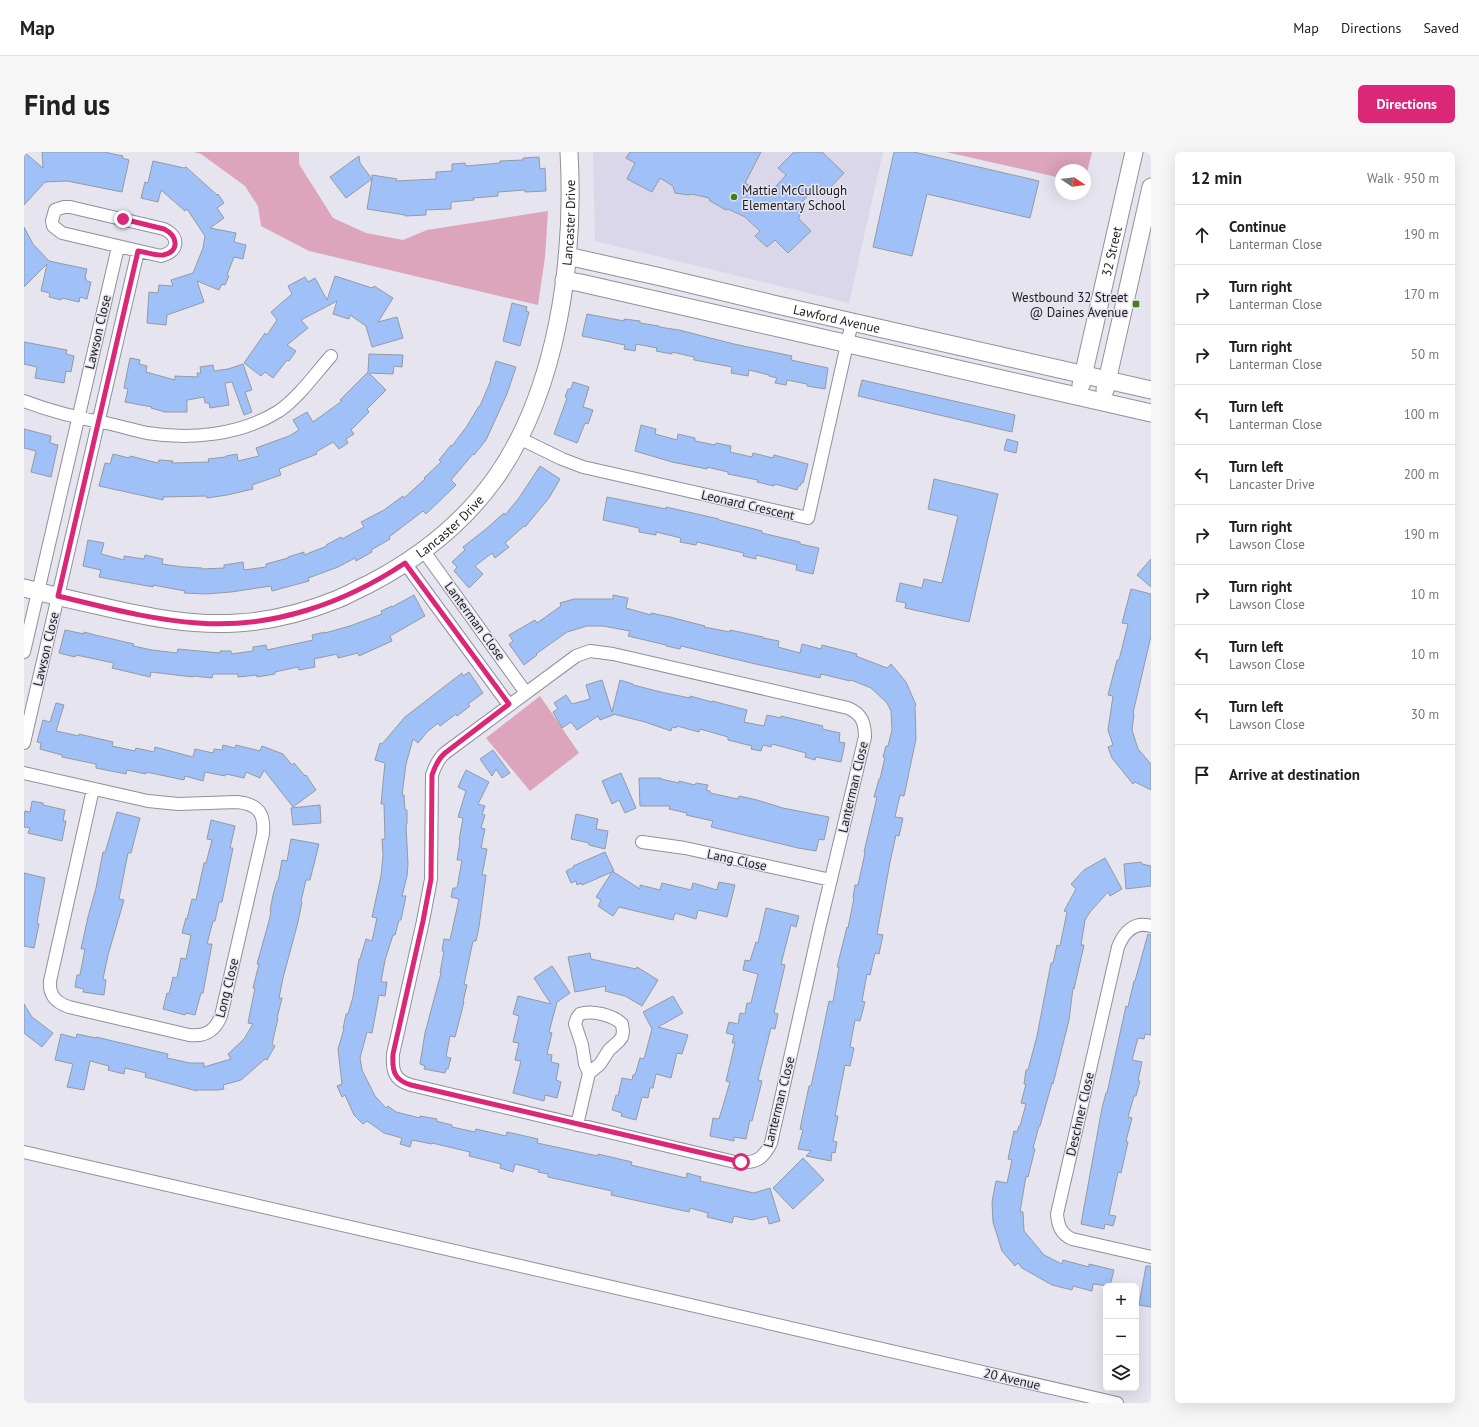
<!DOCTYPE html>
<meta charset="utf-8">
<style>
body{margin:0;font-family:"PT Sans",sans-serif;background:#f6f6f6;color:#202124}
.controls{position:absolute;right:12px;bottom:12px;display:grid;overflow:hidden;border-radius:6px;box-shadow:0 4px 16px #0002}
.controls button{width:36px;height:36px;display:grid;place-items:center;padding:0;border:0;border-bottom:1px solid #e0e0e0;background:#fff;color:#202124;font:20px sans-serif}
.compass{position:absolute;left:1031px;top:12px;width:36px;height:36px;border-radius:50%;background:#fff;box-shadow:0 4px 16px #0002;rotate:103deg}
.stop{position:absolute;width:12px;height:12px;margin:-9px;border:3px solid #db2777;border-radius:50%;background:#fff}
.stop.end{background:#db2777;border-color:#fff;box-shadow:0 1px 4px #0008}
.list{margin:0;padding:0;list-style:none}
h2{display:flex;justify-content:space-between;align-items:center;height:52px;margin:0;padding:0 16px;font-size:17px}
h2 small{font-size:13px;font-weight:400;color:#757577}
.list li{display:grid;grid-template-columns:26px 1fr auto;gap:12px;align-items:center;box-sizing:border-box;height:60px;padding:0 16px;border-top:1px solid #e0e0e0}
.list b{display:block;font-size:15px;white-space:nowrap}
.list p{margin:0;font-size:13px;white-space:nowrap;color:#757577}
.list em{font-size:13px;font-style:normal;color:#757577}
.icon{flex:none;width:22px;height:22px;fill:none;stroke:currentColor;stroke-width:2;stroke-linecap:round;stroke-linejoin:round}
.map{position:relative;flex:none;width:1127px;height:1251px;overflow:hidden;border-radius:6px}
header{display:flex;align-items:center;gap:24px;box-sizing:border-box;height:56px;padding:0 20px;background:#fff;border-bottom:1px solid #e0e0e0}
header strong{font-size:19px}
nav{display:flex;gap:22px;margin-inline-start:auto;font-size:14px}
.intro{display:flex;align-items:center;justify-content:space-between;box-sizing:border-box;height:96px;padding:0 24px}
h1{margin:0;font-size:28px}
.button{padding:10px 18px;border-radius:6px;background:#db2777;color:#fff;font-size:14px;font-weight:700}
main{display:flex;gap:24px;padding:0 24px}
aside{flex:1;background:#fff;border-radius:6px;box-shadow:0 4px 16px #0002}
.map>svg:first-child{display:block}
</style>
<header>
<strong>Map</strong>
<nav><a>Map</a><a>Directions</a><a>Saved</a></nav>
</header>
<div class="intro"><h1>Find us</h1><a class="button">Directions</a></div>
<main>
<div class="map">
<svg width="1127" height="1251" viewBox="0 0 1127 1251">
<rect width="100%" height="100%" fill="#e5e4ef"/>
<!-- built -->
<path fill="#d9d7e9" d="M569 0H859L825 151 571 89Z"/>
<!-- green -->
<path fill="#dca5bb" d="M170 0H275V12L309 66 342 81 379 88 403 78 524 59 521 105 514 153 285 99 237 74 234 54 221 34 177 2Z
M922 0H1068L1061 29V18H1037V26Z
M516 544 555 601 506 639 462 586Z"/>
<!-- building -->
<path fill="#9fc1f8" stroke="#949aa3" d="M0 0 19 16 18 0H80L99 4 98 6 105 8 98 40 43 29 21 30 0 53Z
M606 0H737L721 31 740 41 743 37 747 40 762 23 754 16 770 0H798L820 21 801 41 793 34 775 53 779 57 775 62 776 64 774 66 787 79 764 101 751 88 743 95 731 84 736 79 721 65 704 57 702 58 686 49 685 46 668 42 665 43 651 41 649 34 636 26 628 40 603 27 611 11 602 6Z
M870 0H890L1015 29 1006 66 903 42 888 104 849 95Z
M335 4 336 11 348 27V23L373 27 372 29 412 27V20L428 19V12L441 11 442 14 476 11V9L499 8V6L515 5 516 17 521 16 522 39 501 40V38L474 40V44L449 46 450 48 427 50V57L402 58V63L381 64V63L343 57 348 27 322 46 306 25Z
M129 9 160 16 162 15 193 43 194 42 200 51 193 56 200 66 186 76 212 81 210 90 222 93 219 107 210 105 203 123 205 124 201 133 198 132 195 138 173 129 180 150 143 163 142 173 123 171 125 140 134 141 135 133 149 134 147 128 169 121 179 96 181 84 163 57 161 59 137 38 134 50 117 46 121 30 124 31Z
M0 75 9 92 25 109 63 117 61 126H62V129L67 130 63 147 56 145 55 150 38 146 37 148 25 145 26 141 17 139 23 112 0 135Z
M311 124 348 136 350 134 369 146 354 170 373 165 379 186 348 195 342 174 326 163 325 167 309 162 313 149 277 168 284 176 263 193 272 199 265 209 263 208 249 226 241 220 237 224 220 211 241 181 243 183 253 168 247 160 268 142 264 134 281 125 284 130 291 126 303 148Z
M488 151 503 155 502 159 505 160 496 194 479 189Z
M563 162 600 169V167L616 169V171L635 174V175L655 178 710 192 768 204 767 208 804 216 801 237 783 234V232L763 228 762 233 751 231 753 226 745 224V223L725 218 724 224 707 221 708 215 670 208V205L648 200V202L632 199 633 196 612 192 611 199 600 197 601 193 558 184Z
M0 190 43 198 42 202 50 204 47 220 42 219 40 231 11 226 13 215 0 212Z
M345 202 379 203 378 215 370 214 369 222 345 221 362 238 343 257 345 260 327 278 330 282 322 287 324 291 315 297 309 290 292 300 293 302 255 317 257 323 228 333 229 337 203 343 183 346 182 344 139 345V348L75 334 81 311 86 312 89 302 105 306 106 304 134 311 135 308 149 309 148 311 185 310 184 307 202 305V304L213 302 214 309 235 304 232 296 265 284 275 278 269 268 283 260 289 270 318 249 316 248 344 220Z
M106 206 116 208 115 212 123 214 122 220 151 228V224L174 225 173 221H177L176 215 189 213 190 219 204 217 219 212 228 238 221 240 228 260 220 263 208 230 201 231 205 253 186 256 185 251H181L180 245 163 248V260H141L127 256 128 255 101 250 104 237 100 236Z
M472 209 492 215 483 242 462 288 450 303 449 302 427 328 432 333 402 362 399 359 365 385 366 387 347 398 348 400 332 409 331 406 314 415 287 425 284 426 285 429 248 439 247 434 207 440 182 442 160 441 161 439 129 433V435L96 429 75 425 77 418 59 414 64 388 80 391 77 402 100 408V404L120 407 121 403 139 407 138 412 159 415 178 416V417L200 416V413L219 410 220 418 242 415V412L264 406V405L280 400V403L303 394 302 393 317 385 318 387 340 375 337 370 360 358 379 344 380 346 401 327 400 326 417 310 415 308 427 293 428 294 443 274 455 254H456L467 228H466Z
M838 228 991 263 988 280 834 244Z
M549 230 565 235 559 255 569 258 564 272 561 271 553 291 530 282 543 246 541 245 544 237H547Z
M617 273 632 277 631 282 653 288 654 282 671 286V289L691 293 692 291 707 294 706 300 728 305 729 301 749 306 750 303 784 312 779 331H777L776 334H774L773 338 751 332 750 334 733 330 734 328 704 322V320L683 315V317L648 310 611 299Z
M0 277 27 284 26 291 34 293 27 325 7 320 12 299 0 296Z
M983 287 994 290 992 301 980 298Z
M516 314 536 327 525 346 501 375 500 374 481 391 485 395 471 406 468 401 451 414 459 422 445 436 430 419 433 415 428 410 441 398 439 395 462 377 480 361 481 363 495 346Z
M910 327 974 342 945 470 881 456 882 451 872 449 876 431 898 436 900 427 918 431 934 364 904 357Z
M583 345 642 357V355L695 367V368L738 379V381L776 390V392L795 396 789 422 772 418 773 413 732 403V407L719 404 720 401 673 390 672 393 656 390 657 386 632 380V383L615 380V376L579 368Z
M1127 407V435L1113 423Z
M1107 437 1127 442V484L1109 561 1110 562 1108 578 1114 597 1127 612V638L1111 630 1109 632 1088 606 1084 595 1089 593 1084 578 1089 544 1084 543 1093 508H1095L1104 472 1098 471Z
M390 443 401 464 366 484 368 489 335 504 334 501 314 506 313 502 290 507 291 515 275 518 274 515 251 520V522L233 525V523L214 525V522H189L188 526 169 524V525L127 520 126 525 88 516 90 511 52 503 51 505 35 501 41 478 60 482V480L71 483 110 492 109 494 128 498 153 501 154 497 196 501V499H207V502L229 499V495L242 493 243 498 289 488 288 483 301 480V481L326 474 358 462 357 459 368 454V455Z
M589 443 604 446 602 456 627 463V461L646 465 681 474 680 475 706 480V478L739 485V486L755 489 754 495 776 501 778 492 797 497 798 493 833 502 832 504 863 516 867 512 882 530 892 553 891 554 892 587 880 644 876 643 871 665 879 666 875 684 872 683 866 710 853 782 859 783 855 802 851 801 846 823 843 822 838 849 841 850 836 869 831 868 826 895 830 896 826 914 821 913 811 964H814L809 989 813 990 811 1001 808 1000 807 1009 782 1004 787 999 774 997 779 978 776 977 785 934H787L793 907 805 849 809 850 815 815H813L823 775 824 776 830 746H829L831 733H834L841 701 840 700 853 645H850L855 627H856L861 605H859L862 594H864L868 578 867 559 863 551 847 536 827 528 826 529 797 522 796 526 727 511 657 494 656 497 642 494V493L604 484 606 479 579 474H563L543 480 512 502 513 503 500 513 485 492 489 489 485 483 511 468 513 471 537 454 536 451 550 447H589Z
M445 520 459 541 444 552 446 554 433 564 432 562 416 574 414 571 403 580 394 591 389 587 382 612 378 643H380L381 658H383V672L382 673 384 712 383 724 378 744H382L377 768H375L371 783H369L361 808 357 830H363L361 844 355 843 348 881 343 880 336 906 338 918 351 944 362 956 364 954 372 960 396 966V964L413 967 412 969 428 973V975L451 980 452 977 482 984 483 980 501 984 514 987 513 991 574 1004V1002L608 1010 607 1013 662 1026 663 1021 677 1025 676 1029 730 1041 746 1036 756 1069 745 1072 743 1064 728 1068 710 1064 708 1071 683 1065 684 1061 666 1056 665 1060 587 1043 588 1039 524 1025V1022L514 1020 515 1018 491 1012 489 1020 476 1016 477 1012 445 1004 446 1000 408 991V992L388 988 386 995 376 992 378 986 360 981 343 969 339 972 330 963 321 943 318 945 313 934 318 932 314 897 320 877H319L322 862H324L329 845 335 807H336L342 787 348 789 353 766 348 765 357 724 359 703 358 687H361L360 652H357L361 611 351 608 356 591 358 592 381 565 438 521 439 524Z
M578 528 588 560 596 528 609 532V533L641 541 666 546V544L688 550V549L723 558 720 570 740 574 743 563 757 566V564L799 574 798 577 816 581 815 590 821 591 817 610 792 605 791 608 781 605 782 601 748 592 747 595 739 593 737 599 727 597 728 594 704 588V585L676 577 675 580 653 574 652 576 648 575 647 579 621 570 589 562V563L576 568 574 564 553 578 547 570 538 576 529 560 534 557 530 551 542 543 548 552 566 547 562 533Z
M32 551 40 553 32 579 55 584V582L89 590 88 594 111 599 112 596 130 600 131 595 169 605 171 597 189 601 190 597 198 598 199 593 211 596 212 593 236 599 238 594 259 602 268 613 270 611 281 624 282 623 292 638 269 655 240 618 236 626 222 620 220 626 202 622 201 624 181 620 179 629 161 624 160 628 122 620V622L103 618 102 622 72 616V612L38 605V603L16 597 17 591 13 590 19 568 26 570Z
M469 598 486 621 478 626 472 617 468 624 456 607Z
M442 618 465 630 454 652 461 654 458 662 461 663 457 676 461 677 457 696 463 697 458 723H462L455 775 452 789H449L440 832 443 833 439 850H440L431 885 426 884 422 905 427 906 424 917 423 916 421 921 400 917 401 914 396 912 401 881 417 821H416L420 799H418L420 787 426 788 435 747 427 745 429 736H433L438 708H433L436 689 435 688 439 666 434 665 442 639 434 635Z
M597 621 612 656 601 661 595 648 588 652 578 629Z
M615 626H637V627L655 631V629L671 633 672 631 684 633 682 638 686 639V641L714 647 715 644 733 648 759 656 805 665 800 688 795 687 792 699 774 696 687 675 689 669 662 663 663 661 645 657 646 654H616Z
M8 649 19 651V653L41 658 39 669H42L38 689 4 681 6 676 0 675V664L1 659 6 660Z
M296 653 297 671 269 673 267 656Z
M93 660 116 666 107 701H104L95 747 100 748 84 803 79 827 82 828 80 843 59 840 60 837 51 835 53 823H56L61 797H57L64 765 72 736 79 700 81 701Z
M552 662 574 667 572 677 584 679 581 697 565 693V691L547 687Z
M187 668 211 674 206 696H209L198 750H195L191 769H189L183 792H188L179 841H177L171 863 162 861 161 863 139 857 143 841 145 842 149 825 153 826 157 806 162 807 167 783 158 781 162 766 163 767 168 747 172 748 180 711H182L188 688 183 687Z
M267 687 295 692 286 728H282L277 749 278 750 274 770 259 826 255 846H258L253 866H254L248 892 251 894 243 908 241 907 217 928 199 933 200 937 194 938H173V939L121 925 122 921 101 916 100 922 84 918 85 914 66 909 60 938 43 935 49 912 31 908 37 882 52 886 53 882 72 886V885L144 902 143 906 166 911H180V915L207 907 204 902 220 887 229 872 224 871 231 836H229L235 812H233L245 769 247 759H246L249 743 253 729H254L258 708 263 709Z
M581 700 590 719H588L616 737V733L636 738 638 731 667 738 669 731 693 738 695 730 711 733 703 765 674 758 672 767 651 761 649 768 595 755 589 764 574 754 577 748 572 745 588 720 558 733 557 731 553 733 552 729 547 731 542 719 550 715 549 714Z
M1081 706 1098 737 1086 744 1084 740 1066 760 1061 768 1057 793H1060L1050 837 1049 836 1045 868 1029 932 1028 931 1016 974H1015L1009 996 1011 997 1004 1025 1002 1024 996 1060H999L1000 1079 1020 1103 1038 1112 1039 1108 1065 1115V1112L1090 1118 1086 1134 1069 1132 1068 1139 1049 1134 1048 1138 1028 1133 998 1116 994 1111 991 1114 978 1099 969 1070 968 1050 972 1029 983 1031 988 1008 984 1007 990 979 993 980 995 974H996L1002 952 997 951 1002 932H1000L1002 918H1004L1013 884 1027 811H1029L1033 793 1036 794 1043 760 1040 759 1052 737 1047 732 1060 718Z
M1117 710 1118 712 1127 714V734L1102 737 1100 712Z
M0 721 21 726 14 765 13 771 15 772 10 796 0 794Z
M742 756 775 764 772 775 767 773 757 812 761 813 750 861 754 862 751 877 747 876 734 928 738 929 728 969 726 968 722 987 710 985V989L686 984 689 966 695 967 706 930 702 929 711 891H708L710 883 702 881 705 870 714 872 716 861 721 862 723 851H727L734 822 719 818 721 808 726 809 732 790 734 791Z
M1124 782 1127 783V883L1121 882 1120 887 1114 886 1108 908 1118 910 1114 929H1116L1112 944H1110L1104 965 1108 966 1102 989 1104 990 1097 1021 1094 1020 1085 1063 1092 1064 1089 1074 1081 1072 1080 1077 1057 1072 1078 956 1082 941H1083L1102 854 1104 855 1110 829H1111Z
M566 801 567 807 612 817 613 815 634 828 618 854 601 844 581 839 582 834 551 840 544 805Z
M528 814 546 841 533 850 525 880 528 881 523 902 528 903 527 910 535 912 532 928 537 930 533 946 521 943 520 949 489 941 497 909 491 908 495 891 489 890 495 864 489 862 494 844 527 852 510 826Z
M649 844 659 861 634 875 664 883 658 902 653 901 647 926 632 922 629 936H626L624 946 618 945 612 968 597 964 598 961 588 958 592 943 594 944 598 926 608 928 609 923H611L616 906 620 907 628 877 619 860Z
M0 852 8 865 29 881 18 895 0 881Z
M779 1006 800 1028 769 1057 749 1036Z
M1122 1114H1127V1155L1115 1153Z"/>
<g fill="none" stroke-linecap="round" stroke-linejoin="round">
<defs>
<path id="street" d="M40 55H46L140 77C156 85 155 99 137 104L38 81 29 74 28 69 31 58Z
M0 249C26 259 54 266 82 271 96 274 109 278 123 281 167 288 217 283 255 259 275 245 291 222 307 204
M495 286 538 307 559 315 784 366 828 170
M399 398 502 541
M381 411 485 553
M566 499 589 502 824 556C838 562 841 571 841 585L795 777 747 991C739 1008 730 1012 711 1010L387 933C370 928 368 919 369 902L399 769 407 727 408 623C411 614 414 607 421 601L552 504Z
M0 500 94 95
M0 591 114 99
M0 621 124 649 154 652 213 650C234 652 241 661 239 682L197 864C191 879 181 885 165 883L45 855C31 850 25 843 26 829L69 637
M618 690 661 696 807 728
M1127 774C1110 769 1100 780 1094 795L1033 1062C1034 1074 1037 1082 1048 1087L1127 1105
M553 973 565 921 576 912 585 898 595 889 598 885 599 880 598 872C589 863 568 858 556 862L553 866 551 872 558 893 561 912 565 921
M0 1000 1093 1251"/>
<g id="secondary">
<path id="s1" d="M543 104 637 125 749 152 1127 238"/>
<path d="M540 128 557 131 1127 261"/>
<path id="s2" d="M1057 233 1110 0"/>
<path d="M1081 238 1127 35"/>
<path id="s3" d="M0 436C26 443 53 449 80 455 124 465 167 474 213 471 247 469 282 460 314 447 324 443 334 437 345 432 393 407 438 372 470 328 534 239 551 107 545 0"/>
</g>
</defs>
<!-- street casing -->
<use href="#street" stroke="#91909a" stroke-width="14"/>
<!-- secondary casing -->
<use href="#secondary" stroke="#91909a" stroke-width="19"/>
<!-- street -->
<use href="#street" stroke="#fff" stroke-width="12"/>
<!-- secondary -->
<use href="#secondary" stroke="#fff" stroke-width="17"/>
</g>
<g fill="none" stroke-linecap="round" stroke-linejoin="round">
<!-- route -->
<path stroke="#db2777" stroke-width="5" d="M99 67 140 77C154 84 156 100 139 103 132 104 122 100 114 99L34 444C80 455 127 468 174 471 248 477 321 451 381 411L485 552 421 601C414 607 411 614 408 623L407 727 399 769 369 902C368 919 370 928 387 933L717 1010"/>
</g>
<!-- markers -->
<g fill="#437e18" stroke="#e5e4ef" stroke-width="1.5">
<circle cx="710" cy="45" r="4"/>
<rect x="1108" y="148" width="8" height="8" rx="2"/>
</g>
<g text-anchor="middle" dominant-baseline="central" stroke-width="3" stroke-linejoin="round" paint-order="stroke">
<!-- poi labels -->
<g font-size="13" fill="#1c1b1f" stroke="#e5e4ef" text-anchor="start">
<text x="718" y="38">Mattie McCullough<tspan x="718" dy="15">Elementary School</tspan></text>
<text x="1104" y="145" text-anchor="end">Westbound 32 Street<tspan x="1104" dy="15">@ Daines Avenue</tspan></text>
</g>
<!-- street labels -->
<g font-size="13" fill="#1c1b1f" stroke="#e5e4ef">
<text stroke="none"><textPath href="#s3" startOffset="791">Lancaster Drive</textPath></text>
<text stroke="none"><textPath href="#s2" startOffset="137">32 Street</textPath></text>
<text stroke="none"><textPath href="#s1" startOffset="277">Lawford Avenue</textPath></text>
<text transform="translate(74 180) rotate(-77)">Lawson Close</text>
<text transform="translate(724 353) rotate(13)">Leonard Crescent</text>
<text stroke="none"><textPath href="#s3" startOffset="455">Lancaster Drive</textPath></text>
<text transform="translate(451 469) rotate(54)">Lanterman Close</text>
<text transform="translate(22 497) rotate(-77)">Lawson Close</text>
<text transform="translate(829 635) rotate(-77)">Lanterman Close</text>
<text transform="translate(713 708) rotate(12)">Lang Close</text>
<text transform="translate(203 836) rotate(-76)">Long Close</text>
<text transform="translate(755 950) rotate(-76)">Lanterman Close</text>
<text transform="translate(1056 962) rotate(-77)">Deschner Close</text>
<text transform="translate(988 1227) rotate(13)">20 Avenue</text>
</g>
</g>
</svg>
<div class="controls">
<button>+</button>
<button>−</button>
<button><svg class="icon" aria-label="layers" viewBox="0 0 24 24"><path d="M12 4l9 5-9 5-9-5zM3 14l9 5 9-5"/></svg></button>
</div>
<svg class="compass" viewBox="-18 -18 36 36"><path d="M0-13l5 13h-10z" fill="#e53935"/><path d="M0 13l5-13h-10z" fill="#757577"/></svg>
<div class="stop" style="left:717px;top:1010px"></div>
<div class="stop end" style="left:99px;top:67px"></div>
</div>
<aside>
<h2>12 min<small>Walk · 950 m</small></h2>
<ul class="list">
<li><svg class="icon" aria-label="ahead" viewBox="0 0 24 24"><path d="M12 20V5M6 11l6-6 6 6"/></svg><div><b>Continue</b><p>Lanterman Close</p></div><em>190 m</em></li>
<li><svg class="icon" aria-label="right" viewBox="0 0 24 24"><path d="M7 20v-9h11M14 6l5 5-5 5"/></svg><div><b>Turn right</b><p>Lanterman Close</p></div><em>170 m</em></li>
<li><svg class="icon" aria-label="right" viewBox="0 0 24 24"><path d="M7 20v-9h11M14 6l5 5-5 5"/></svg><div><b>Turn right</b><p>Lanterman Close</p></div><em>50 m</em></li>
<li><svg class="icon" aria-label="left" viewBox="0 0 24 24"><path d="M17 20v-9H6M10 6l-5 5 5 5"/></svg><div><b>Turn left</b><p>Lanterman Close</p></div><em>100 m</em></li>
<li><svg class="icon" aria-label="left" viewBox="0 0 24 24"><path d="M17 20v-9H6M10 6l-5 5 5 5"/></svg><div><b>Turn left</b><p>Lancaster Drive</p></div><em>200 m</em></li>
<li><svg class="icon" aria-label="right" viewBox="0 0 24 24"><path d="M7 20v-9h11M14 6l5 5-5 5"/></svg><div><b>Turn right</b><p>Lawson Close</p></div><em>190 m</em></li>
<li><svg class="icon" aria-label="right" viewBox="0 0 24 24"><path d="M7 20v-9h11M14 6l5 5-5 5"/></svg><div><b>Turn right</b><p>Lawson Close</p></div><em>10 m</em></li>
<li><svg class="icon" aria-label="left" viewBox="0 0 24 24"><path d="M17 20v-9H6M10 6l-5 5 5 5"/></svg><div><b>Turn left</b><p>Lawson Close</p></div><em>10 m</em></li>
<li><svg class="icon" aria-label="left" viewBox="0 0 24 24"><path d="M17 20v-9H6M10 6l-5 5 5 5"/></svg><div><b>Turn left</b><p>Lawson Close</p></div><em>30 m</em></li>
<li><svg class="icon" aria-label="arrive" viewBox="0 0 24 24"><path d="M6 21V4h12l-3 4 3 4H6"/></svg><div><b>Arrive at destination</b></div></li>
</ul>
</aside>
</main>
